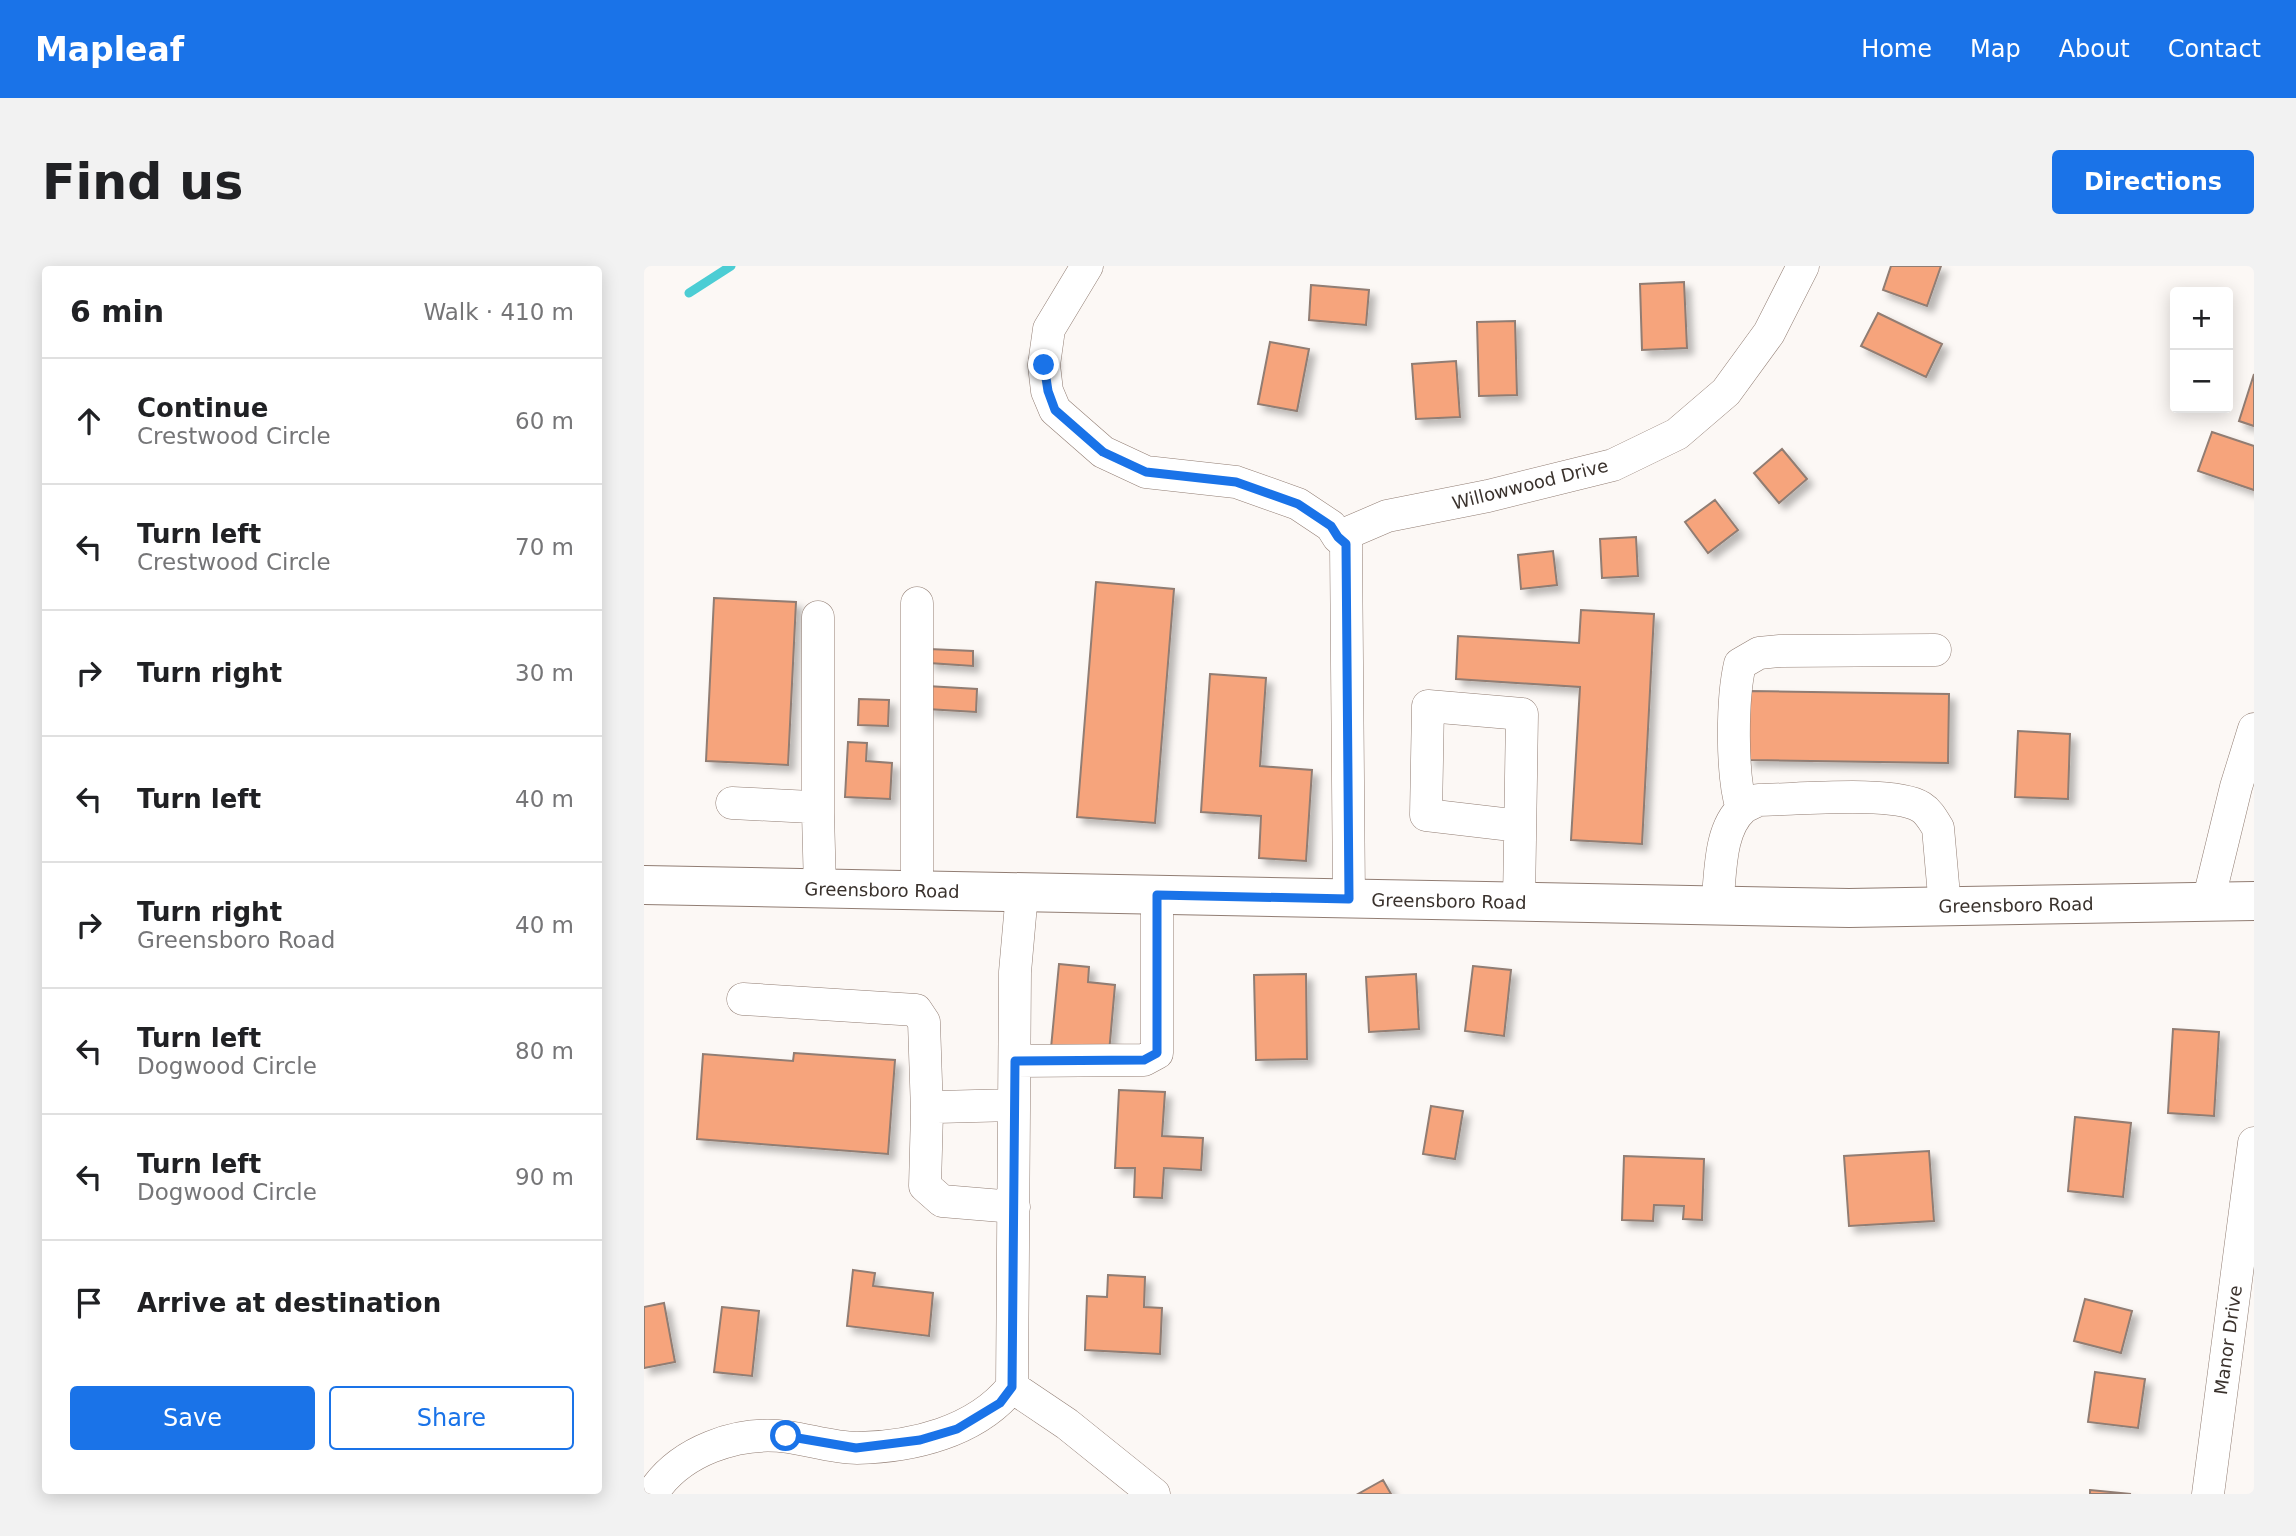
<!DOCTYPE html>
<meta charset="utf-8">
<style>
body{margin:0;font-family:"DejaVu Sans",sans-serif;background:#f2f2f2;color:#202124}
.controls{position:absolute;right:21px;top:21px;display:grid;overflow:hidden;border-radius:7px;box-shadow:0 4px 18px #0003}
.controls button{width:63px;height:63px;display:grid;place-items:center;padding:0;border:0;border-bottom:2px solid #e0e0e0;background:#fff;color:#202124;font:35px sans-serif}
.stop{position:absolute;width:21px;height:21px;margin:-16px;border:5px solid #1a73e8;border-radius:50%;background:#fff}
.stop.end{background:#1a73e8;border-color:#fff;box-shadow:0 2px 7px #0008}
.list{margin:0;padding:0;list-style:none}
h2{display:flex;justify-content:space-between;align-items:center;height:91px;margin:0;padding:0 28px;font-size:30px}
h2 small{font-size:23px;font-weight:400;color:#757577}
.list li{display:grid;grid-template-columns:46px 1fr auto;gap:21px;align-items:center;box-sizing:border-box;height:126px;padding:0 28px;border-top:2px solid #e0e0e0}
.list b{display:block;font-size:26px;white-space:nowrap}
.list p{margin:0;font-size:23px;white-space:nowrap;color:#757577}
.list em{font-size:23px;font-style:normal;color:#757577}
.actions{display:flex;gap:14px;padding:21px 28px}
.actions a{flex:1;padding:16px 0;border:2px solid #1a73e8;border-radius:7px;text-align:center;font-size:24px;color:#1a73e8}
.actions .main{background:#1a73e8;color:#fff}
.icon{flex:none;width:38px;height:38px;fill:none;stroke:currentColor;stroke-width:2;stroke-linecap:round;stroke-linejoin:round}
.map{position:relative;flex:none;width:1610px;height:1228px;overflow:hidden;border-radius:7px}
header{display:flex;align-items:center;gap:42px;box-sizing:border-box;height:98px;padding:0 35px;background:#1a73e8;color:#fff}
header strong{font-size:33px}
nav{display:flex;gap:38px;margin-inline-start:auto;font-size:24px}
.intro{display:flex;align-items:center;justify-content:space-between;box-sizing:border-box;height:168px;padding:0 42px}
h1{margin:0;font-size:49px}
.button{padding:18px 32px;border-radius:7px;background:#1a73e8;color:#fff;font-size:24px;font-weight:700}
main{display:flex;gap:42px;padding:0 42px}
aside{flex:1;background:#fff;border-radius:7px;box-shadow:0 4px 18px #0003}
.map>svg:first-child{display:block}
</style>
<header>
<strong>Mapleaf</strong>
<nav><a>Home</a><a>Map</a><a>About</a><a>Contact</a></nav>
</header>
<div class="intro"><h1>Find us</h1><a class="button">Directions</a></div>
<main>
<aside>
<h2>6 min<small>Walk · 410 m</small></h2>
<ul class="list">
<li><svg class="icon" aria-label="ahead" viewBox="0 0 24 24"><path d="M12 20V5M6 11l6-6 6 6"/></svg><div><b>Continue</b><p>Crestwood Circle</p></div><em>60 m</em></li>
<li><svg class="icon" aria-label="left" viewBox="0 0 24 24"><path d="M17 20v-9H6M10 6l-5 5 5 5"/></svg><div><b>Turn left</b><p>Crestwood Circle</p></div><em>70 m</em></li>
<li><svg class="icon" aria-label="right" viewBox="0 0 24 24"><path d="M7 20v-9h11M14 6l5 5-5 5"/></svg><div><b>Turn right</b></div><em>30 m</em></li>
<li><svg class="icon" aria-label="left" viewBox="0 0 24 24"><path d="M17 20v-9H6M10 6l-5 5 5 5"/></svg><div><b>Turn left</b></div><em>40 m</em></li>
<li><svg class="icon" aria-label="right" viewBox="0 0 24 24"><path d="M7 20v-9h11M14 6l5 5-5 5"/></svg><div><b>Turn right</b><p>Greensboro Road</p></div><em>40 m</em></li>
<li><svg class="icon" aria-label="left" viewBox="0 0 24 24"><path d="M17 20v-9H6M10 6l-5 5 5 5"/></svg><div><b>Turn left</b><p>Dogwood Circle</p></div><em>80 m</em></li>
<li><svg class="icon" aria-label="left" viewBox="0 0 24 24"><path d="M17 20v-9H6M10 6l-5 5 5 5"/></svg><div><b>Turn left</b><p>Dogwood Circle</p></div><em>90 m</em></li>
<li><svg class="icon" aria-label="arrive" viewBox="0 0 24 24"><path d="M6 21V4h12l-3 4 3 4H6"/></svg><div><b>Arrive at destination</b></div></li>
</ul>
<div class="actions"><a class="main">Save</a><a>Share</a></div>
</aside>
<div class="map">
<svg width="1610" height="1228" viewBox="0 0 1610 1228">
<defs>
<filter id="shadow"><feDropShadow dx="6" dy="6" stdDeviation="3.5" flood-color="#0004"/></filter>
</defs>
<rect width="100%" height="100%" fill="#fcf8f5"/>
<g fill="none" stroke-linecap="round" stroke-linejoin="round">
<!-- stream -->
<path stroke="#4ccdd4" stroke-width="9" d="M45 27 87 0"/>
</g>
<!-- building -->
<path fill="#f6a47b" stroke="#917d73" stroke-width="2" filter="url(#shadow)" d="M1247 0H1297L1283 40 1239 24Z
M1040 16 1043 82 998 84 996 18Z
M667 19 725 24 722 59 665 54Z
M1234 47 1298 78 1282 111 1217 80Z
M871 55 873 129 835 130 833 56Z
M626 76 665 83 653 145 614 138Z
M812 95 816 151 772 153 768 98Z
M1610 108V160L1595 155Z
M1568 166 1610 180V224L1554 205Z
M1138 183 1163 213 1135 237 1110 207Z
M1071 234 1094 264 1064 287 1041 256Z
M992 271 994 310 958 312 956 273Z
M909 285 913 319 877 323 874 289Z
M452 316 530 323 511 557 433 551Z
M70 332 152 336 144 499 62 495Z
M937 344 1010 348 998 578 927 574 936 421 812 413 814 370 935 377Z
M285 383 329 385V400L285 397Z
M566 408 622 412 616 500 668 504 662 595 615 592 617 550 557 546Z
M283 420 333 423 332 446 283 443Z
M1105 425 1305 428 1304 497 1104 494Z
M215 433 245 434 244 460 214 459Z
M1374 465 1426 468 1424 533 1371 531Z
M204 476 223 477 222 495 248 497 246 533 201 531Z
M415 698 445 701 444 716 471 719 465 787 407 782Z
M829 700 867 704 860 770 821 765Z
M662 708 663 793 612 794 610 709Z
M772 708 775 763 725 766 722 711Z
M1529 763 1575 766 1570 850 1524 847Z
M150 787 251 794 244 888 53 873 59 788 149 795Z
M475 824 521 826 518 870 559 872 557 904 520 902 518 932 490 931 491 902H471Z
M787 840 819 845 811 893 779 888Z
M1431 851 1487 857 1479 931 1424 925Z
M1285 885 1290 955 1205 960 1200 890Z
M980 890 1060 893 1058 954 1039 953 1040 940 1010 939 1009 955 978 954Z
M209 1004 231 1007 229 1020 289 1027 285 1070 203 1060Z
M464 1009 501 1011 500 1041 518 1042 516 1088 441 1084 443 1030 463 1031Z
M1441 1033 1488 1045 1477 1087 1430 1075Z
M20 1037 31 1096 0 1102V1041Z
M78 1041 115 1045 108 1110 70 1106Z
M1451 1106 1501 1113 1494 1162 1444 1156Z
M739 1214 747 1228H714Z
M1446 1224 1487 1228H1446Z"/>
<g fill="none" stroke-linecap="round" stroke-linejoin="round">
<defs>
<path id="minor" d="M443 0 405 63 400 99 403 125 411 144 459 186 502 206 592 216 654 238 687 260 694 271 702 278 705 633
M694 271 743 250 844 230 969 199 1033 168 1082 126 1125 67 1159 0
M273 337V624
M88 537 167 541 174 547 176 623
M1098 543C1087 509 1088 432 1096 398L1115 387 1136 385 1291 384
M174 547V351
M875 636 878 448 784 440 782 549 876 560
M1564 636 1592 521 1610 463
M1073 640C1077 610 1074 564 1099 542 1103 539 1109 537 1114 534 1149 534 1250 524 1277 541 1285 546 1289 554 1294 562L1301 641
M99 733 272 744 280 756 283 846
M371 795 500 794 513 787V629
M370 941 298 935 281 920 283 846 293 841 370 839
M368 1121 371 706 378 627
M8 1228C35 1185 94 1164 144 1171 166 1174 190 1182 213 1182 268 1181 332 1166 368 1121L423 1158 510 1228
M1564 1228 1610 877"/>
<path id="major" d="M0 619 1205 642 1610 635"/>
</defs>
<!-- minor casing -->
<use href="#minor" stroke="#917d73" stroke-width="33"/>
<!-- major casing -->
<use href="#major" stroke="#917d73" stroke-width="40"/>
<!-- minor -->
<use href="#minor" stroke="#fff" stroke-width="32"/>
<!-- major -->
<use href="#major" stroke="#fff" stroke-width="38"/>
</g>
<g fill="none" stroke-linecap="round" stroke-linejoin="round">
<!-- route -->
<path stroke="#1a73e8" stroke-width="9" d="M142 1170 212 1182 276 1174 313 1163 356 1137 368 1121 371 795 500 794 513 787V629L705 633 702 278 694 271 687 260 654 238 592 216 502 206 459 186 411 144 404 125 400 99"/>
</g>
<g text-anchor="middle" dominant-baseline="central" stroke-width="5" stroke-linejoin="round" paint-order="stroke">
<!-- street labels -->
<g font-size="18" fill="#3a322d" stroke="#fff">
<text transform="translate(886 218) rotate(-14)">Willowwood Drive</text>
<text transform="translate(238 624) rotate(1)">Greensboro Road</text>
<text transform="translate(805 635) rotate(1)">Greensboro Road</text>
<text transform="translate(1372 639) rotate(-1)">Greensboro Road</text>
<text transform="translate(1584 1074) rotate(-82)">Manor Drive</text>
</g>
</g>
</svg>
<div class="controls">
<button>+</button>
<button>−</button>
</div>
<div class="stop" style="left:142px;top:1170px"></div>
<div class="stop end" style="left:400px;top:99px"></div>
</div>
</main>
